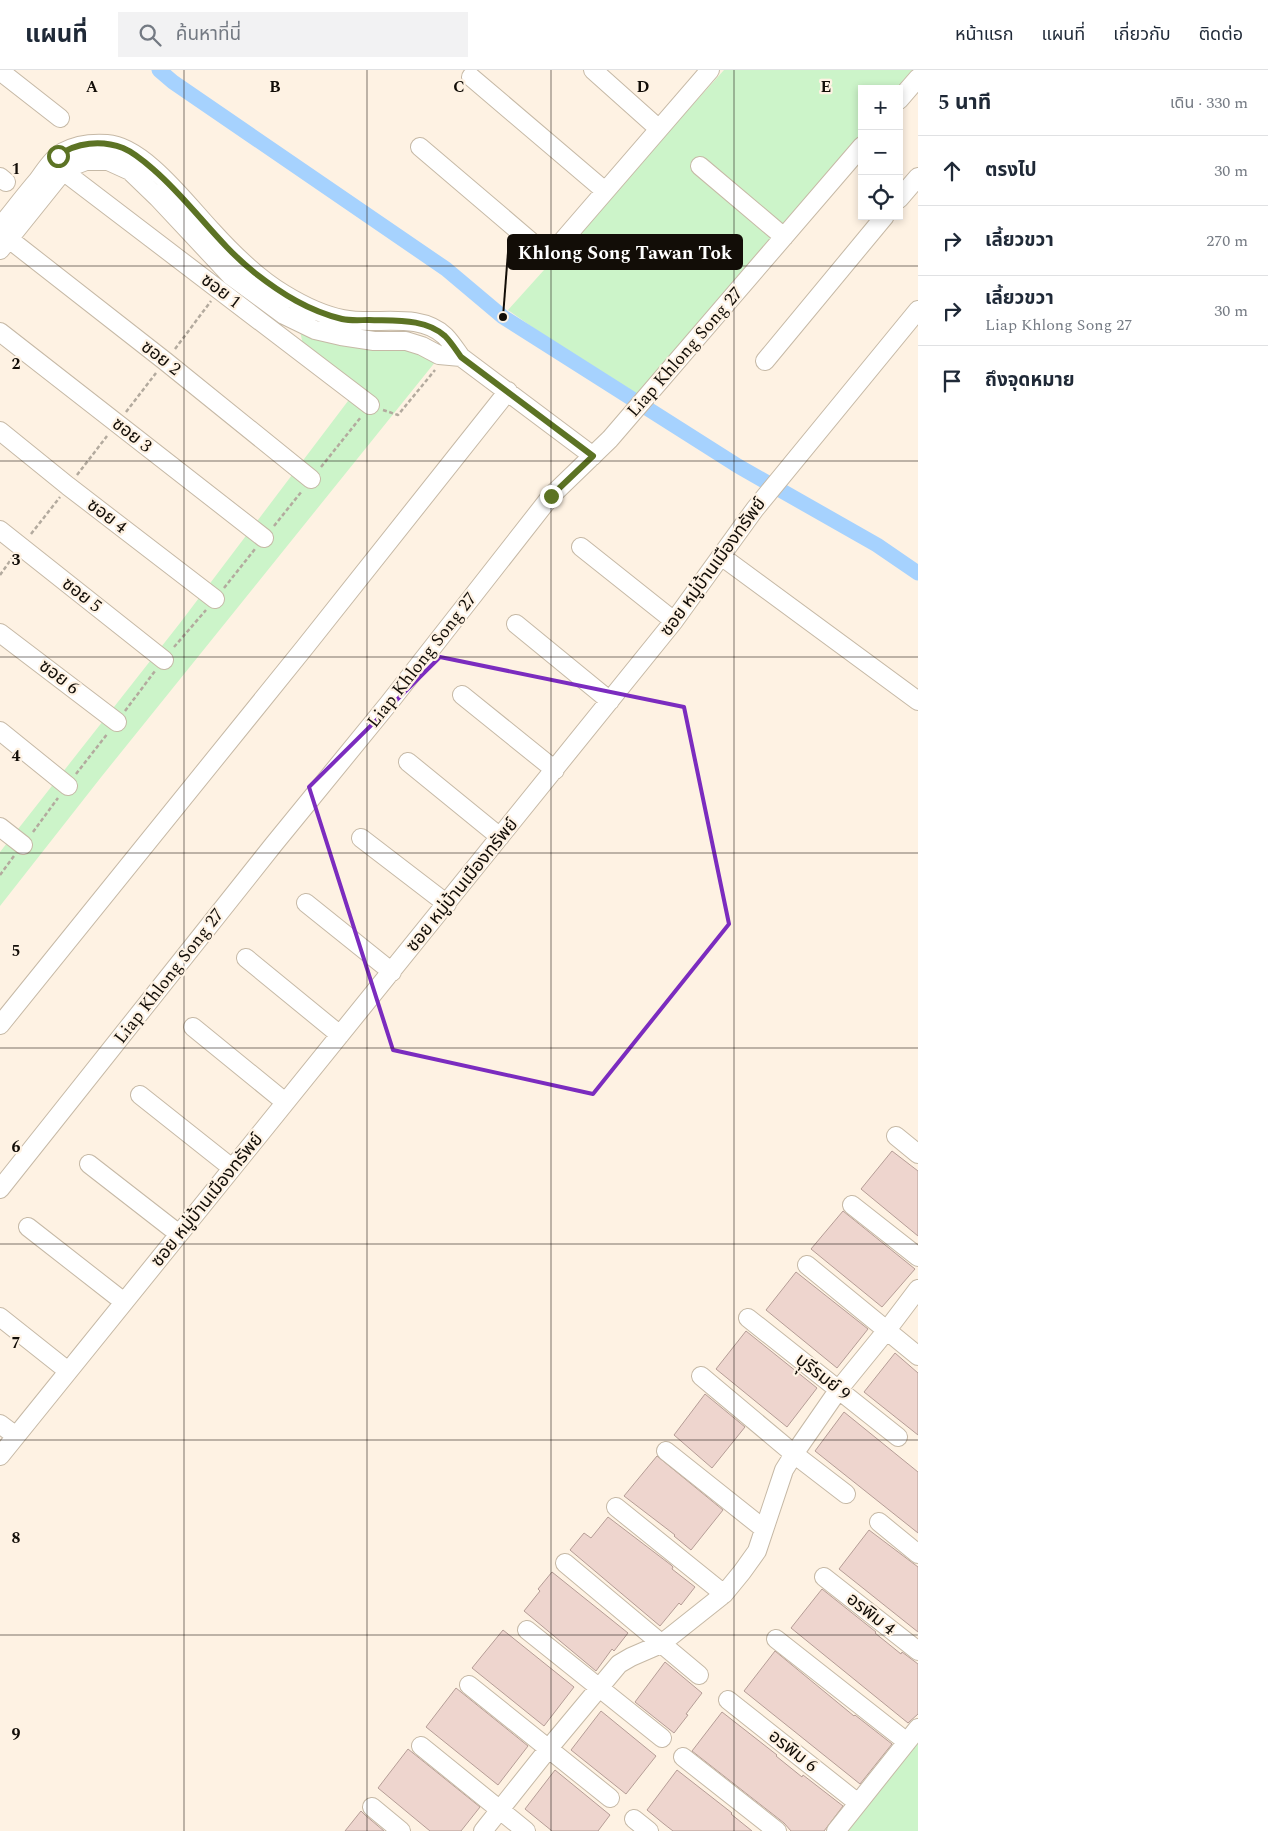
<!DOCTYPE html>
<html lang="th">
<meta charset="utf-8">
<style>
body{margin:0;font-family:Spectral,"Noto Sans Thai",serif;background:#f2f2f3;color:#1f2937}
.controls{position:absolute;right:15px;top:15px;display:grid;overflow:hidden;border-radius:0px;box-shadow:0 2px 8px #0003}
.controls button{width:45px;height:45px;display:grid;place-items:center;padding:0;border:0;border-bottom:1px solid #e0e1e3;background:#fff;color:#1f2937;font:25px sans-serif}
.stop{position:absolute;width:15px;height:15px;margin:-11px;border:4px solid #5c7324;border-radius:50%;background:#fff}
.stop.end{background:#5c7324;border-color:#fff;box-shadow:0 1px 5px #0008}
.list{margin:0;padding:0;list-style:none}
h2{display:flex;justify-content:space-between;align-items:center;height:65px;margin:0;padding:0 20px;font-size:21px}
h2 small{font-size:16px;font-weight:400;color:#747a83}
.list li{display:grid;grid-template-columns:32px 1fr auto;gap:15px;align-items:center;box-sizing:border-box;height:70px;padding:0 20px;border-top:1px solid #e0e1e3}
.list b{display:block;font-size:19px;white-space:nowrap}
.list p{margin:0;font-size:16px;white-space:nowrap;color:#747a83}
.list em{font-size:16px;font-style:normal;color:#747a83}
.icon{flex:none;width:28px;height:28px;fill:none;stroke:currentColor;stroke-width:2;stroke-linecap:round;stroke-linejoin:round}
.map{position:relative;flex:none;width:918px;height:1761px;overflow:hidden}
header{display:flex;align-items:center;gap:30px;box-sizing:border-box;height:70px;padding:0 25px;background:#fff;border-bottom:1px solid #e0e1e3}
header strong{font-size:24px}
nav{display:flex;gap:28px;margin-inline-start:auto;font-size:18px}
.search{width:350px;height:45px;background:#f2f2f3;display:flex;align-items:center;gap:12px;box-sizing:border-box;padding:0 18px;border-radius:0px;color:#747a83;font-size:19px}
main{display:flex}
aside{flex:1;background:#fff}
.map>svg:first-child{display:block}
</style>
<header>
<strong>แผนที่</strong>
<div class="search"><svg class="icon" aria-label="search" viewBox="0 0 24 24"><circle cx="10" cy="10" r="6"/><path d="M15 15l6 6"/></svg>ค้นหาที่นี่</div>
<nav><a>หน้าแรก</a><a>แผนที่</a><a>เกี่ยวกับ</a><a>ติดต่อ</a></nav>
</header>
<main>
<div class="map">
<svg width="918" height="1761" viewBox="0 0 918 1761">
<rect width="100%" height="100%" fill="#fef2e3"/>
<!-- green -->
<path fill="#ccf4c9" d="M724 0H912L896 19H862V62L643 335 508 240Z
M300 261 406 276 436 291 102 706 0 836V782L180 553 348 331 347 317 303 275Z
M918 1659V1761H838Z"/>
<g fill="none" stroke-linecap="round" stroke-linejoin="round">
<!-- canal -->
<path stroke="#a6d2fe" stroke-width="15" d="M159 0 173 12 446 199 503 247 738 396 877 475 918 503"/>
</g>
<!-- building -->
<path fill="#eed5ce" stroke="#b59d96" d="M892 1081 918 1101V1166L861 1119Z
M843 1141 915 1199 882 1237 811 1179Z
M796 1202 868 1259 837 1298 766 1240Z
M746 1261 817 1318 787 1357 716 1299Z
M895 1283 918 1303V1365L864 1322Z
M705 1324 745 1357 712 1398 674 1365Z
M844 1342 918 1402V1463L815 1381Z
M657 1386 723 1440 691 1480 674 1466 675 1465 624 1426Z
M608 1447 671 1495 673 1497 672 1499 695 1517 681 1535 679 1533 660 1556 570 1480 584 1463 591 1468Z
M869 1460 918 1497V1562L839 1499Z
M552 1502 628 1563 614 1581 612 1579 596 1601 524 1541 540 1521 538 1519Z
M822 1519 876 1562 875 1563 901 1584 902 1582 918 1594V1644L908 1653 791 1558Z
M503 1560 574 1617 544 1656 472 1598Z
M775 1581 854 1646 855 1645 892 1674 860 1714 744 1621Z
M665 1592 702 1623 686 1644 688 1645 674 1663 635 1632Z
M456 1618 528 1676 498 1715 426 1657Z
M601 1641 656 1686 626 1724 571 1680Z
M722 1642 777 1685 776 1686 802 1707 803 1705 843 1736 824 1761H791L784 1753 692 1681Z
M408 1679 480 1737 461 1761H430L378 1718Z
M555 1700 610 1745 598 1761H552L525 1739Z
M677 1700 732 1743 731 1744 752 1761H673L664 1754 647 1740Z
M361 1741 365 1745 384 1761H345Z"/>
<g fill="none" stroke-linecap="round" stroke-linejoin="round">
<defs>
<path id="minor" d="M593 0 659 59
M0 1 60 48
M471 7 605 121
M899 30 918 8
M420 77 535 175 547 181 558 176 710 0
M700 96 784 167
M0 107 6 112
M71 107 370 335
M899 129 918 107
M0 157C13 141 25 125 38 110 45 100 53 88 63 82 76 75 93 73 107 74 144 76 189 137 213 162 234 185 257 208 284 224 302 235 322 245 343 249 376 256 418 241 445 266 451 272 456 280 461 287L593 386
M9 169 165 291 311 409
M0 180 65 99 86 91H108L130 101 158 128 231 206 284 245 315 260 341 266 374 271H406L422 276 439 285 461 287
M0 262 264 468
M765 291 885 146
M0 361 68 416 215 529
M0 460 164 590
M581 477 674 551
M721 486 918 631
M516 554 610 631
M0 563 117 652
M462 625 555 700
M0 661 68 716
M408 692 500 767
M0 757 23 775
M361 768 447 834
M306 833 392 902
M246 888 340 965
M0 955 305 577 508 321
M193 957 285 1032
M140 1025 232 1098
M896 1066 918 1084
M89 1094 179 1164
M0 1119 274 774 389 633 551 426 610 369 862 76
M852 1135 918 1187
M28 1157 124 1232
M807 1195 918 1286
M0 1247 68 1301
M748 1248 898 1367
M701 1306 794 1384 846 1424
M0 1354 16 1366
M666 1381 764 1459
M0 1386 674 551 755 439 918 240
M616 1437 724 1524
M879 1452 918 1484
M565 1493 699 1605
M824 1507 918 1581
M527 1560 662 1668
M776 1569 907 1672
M469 1615 610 1728
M728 1630 858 1733
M421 1676 526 1761
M683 1687 777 1761
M372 1737 401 1761
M634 1749 649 1761
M483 1761 549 1678 619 1594 631 1587 661 1574 724 1524 742 1502 757 1481 784 1400 794 1384 839 1319 887 1260 918 1219
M836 1761 918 1658"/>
</defs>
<!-- minor casing -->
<use href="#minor" stroke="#c6b9a6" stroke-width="20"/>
<!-- path -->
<path stroke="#b3aa9e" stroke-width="2.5" stroke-dasharray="4 2.5" stroke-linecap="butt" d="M175 279 211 231
M383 340 398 345 435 300
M126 342 156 303
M321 397 361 347
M77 405 107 366
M274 456 302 421
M31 464 60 427
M0 505 12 488
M224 518 255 479
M174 577 206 540
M125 641 155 601
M76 704 108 663
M33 762 58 728
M0 805 14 786"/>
<!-- minor -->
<use href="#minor" stroke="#fff" stroke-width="18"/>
</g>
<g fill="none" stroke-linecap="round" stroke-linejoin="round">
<!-- route -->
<path stroke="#5c7324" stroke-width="6" d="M58 86C76 72 102 70 123 78 135 83 145 92 154 100 191 132 217 173 255 203 282 224 309 241 342 249 351 251 360 250 369 250 395 251 425 248 445 266 451 272 456 280 461 287L593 386 551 426"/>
</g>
<!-- marked area -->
<path fill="none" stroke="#7b2cbf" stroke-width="4" stroke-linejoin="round" d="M440 587 684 637 729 854 593 1024 393 980 309 717Z"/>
<!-- grid -->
<path fill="none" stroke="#120d07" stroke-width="1" stroke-opacity="0.55" d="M184 0V1761M367 0V1761M551 0V1761M734 0V1761M0 196H918M0 391H918M0 587H918M0 783H918M0 978H918M0 1174H918M0 1370H918M0 1565H918"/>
<g text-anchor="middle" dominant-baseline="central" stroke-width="4.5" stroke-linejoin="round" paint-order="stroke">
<!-- street labels -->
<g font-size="18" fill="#120d07" stroke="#fef2e3">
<text transform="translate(221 221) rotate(37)">ซอย 1</text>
<text transform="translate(685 282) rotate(-49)">Liap Khlong Song 27</text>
<text transform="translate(161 288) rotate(38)">ซอย 2</text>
<text transform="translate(132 365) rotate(38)">ซอย 3</text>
<text transform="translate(107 446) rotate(37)">ซอย 4</text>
<text transform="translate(713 497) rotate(-54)">ซอย หมู่บ้านเมืองทรัพย์</text>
<text transform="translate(82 525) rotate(38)">ซอย 5</text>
<text transform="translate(422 590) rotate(-52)">Liap Khlong Song 27</text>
<text transform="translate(59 607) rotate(37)">ซอย 6</text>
<text transform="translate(462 815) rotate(-51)">ซอย หมู่บ้านเมืองทรัพย์</text>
<text transform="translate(169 906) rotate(-52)">Liap Khlong Song 27</text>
<text transform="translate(207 1130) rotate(-51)">ซอย หมู่บ้านเมืองทรัพย์</text>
<text transform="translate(823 1307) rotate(38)">บุุรีรมย์ 9</text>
<text transform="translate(871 1544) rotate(38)">อรพิม 4</text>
<text transform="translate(793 1681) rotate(38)">อรพิม 6</text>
</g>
</g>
<g font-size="16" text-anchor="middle" font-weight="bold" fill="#120d07" stroke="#fef2e3" stroke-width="4.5" stroke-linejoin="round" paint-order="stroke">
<text x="92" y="22">A</text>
<text x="275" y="22">B</text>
<text x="459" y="22">C</text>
<text x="643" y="22">D</text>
<text x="826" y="22">E</text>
<text x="16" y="104">1</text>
<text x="16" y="299">2</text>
<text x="16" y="495">3</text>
<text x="16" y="691">4</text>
<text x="16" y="886">5</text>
<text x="16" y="1082">6</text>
<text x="16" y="1278">7</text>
<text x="16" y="1473">8</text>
<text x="16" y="1669">9</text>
</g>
<!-- callouts -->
<path fill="none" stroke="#120d07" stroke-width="2" d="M503 247L508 182"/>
<circle fill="#120d07" stroke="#fef2e3" stroke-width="2" cx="503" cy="247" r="5"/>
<rect fill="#120d07" stroke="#120d07" stroke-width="2" x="508" y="165" width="234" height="34" rx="5"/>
<g font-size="19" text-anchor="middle" font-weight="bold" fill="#fff">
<text x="625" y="189">Khlong Song Tawan Tok</text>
</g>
</svg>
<div class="controls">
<button>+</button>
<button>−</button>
<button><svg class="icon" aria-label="locate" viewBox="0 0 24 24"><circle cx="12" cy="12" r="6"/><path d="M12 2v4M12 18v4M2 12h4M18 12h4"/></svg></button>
</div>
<div class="stop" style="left:58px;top:86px"></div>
<div class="stop end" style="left:551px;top:426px"></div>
</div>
<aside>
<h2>5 นาที<small>เดิน · 330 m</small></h2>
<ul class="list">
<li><svg class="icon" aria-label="ahead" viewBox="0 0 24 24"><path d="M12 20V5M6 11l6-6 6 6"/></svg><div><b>ตรงไป</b></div><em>30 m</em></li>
<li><svg class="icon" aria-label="right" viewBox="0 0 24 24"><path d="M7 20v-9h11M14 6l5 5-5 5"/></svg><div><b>เลี้ยวขวา</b></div><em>270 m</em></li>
<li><svg class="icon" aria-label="right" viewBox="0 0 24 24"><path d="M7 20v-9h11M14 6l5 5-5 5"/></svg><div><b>เลี้ยวขวา</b><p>Liap Khlong Song 27</p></div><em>30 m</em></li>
<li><svg class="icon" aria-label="arrive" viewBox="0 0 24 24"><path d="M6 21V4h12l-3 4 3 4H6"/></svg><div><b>ถึงจุดหมาย</b></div></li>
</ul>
</aside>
</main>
